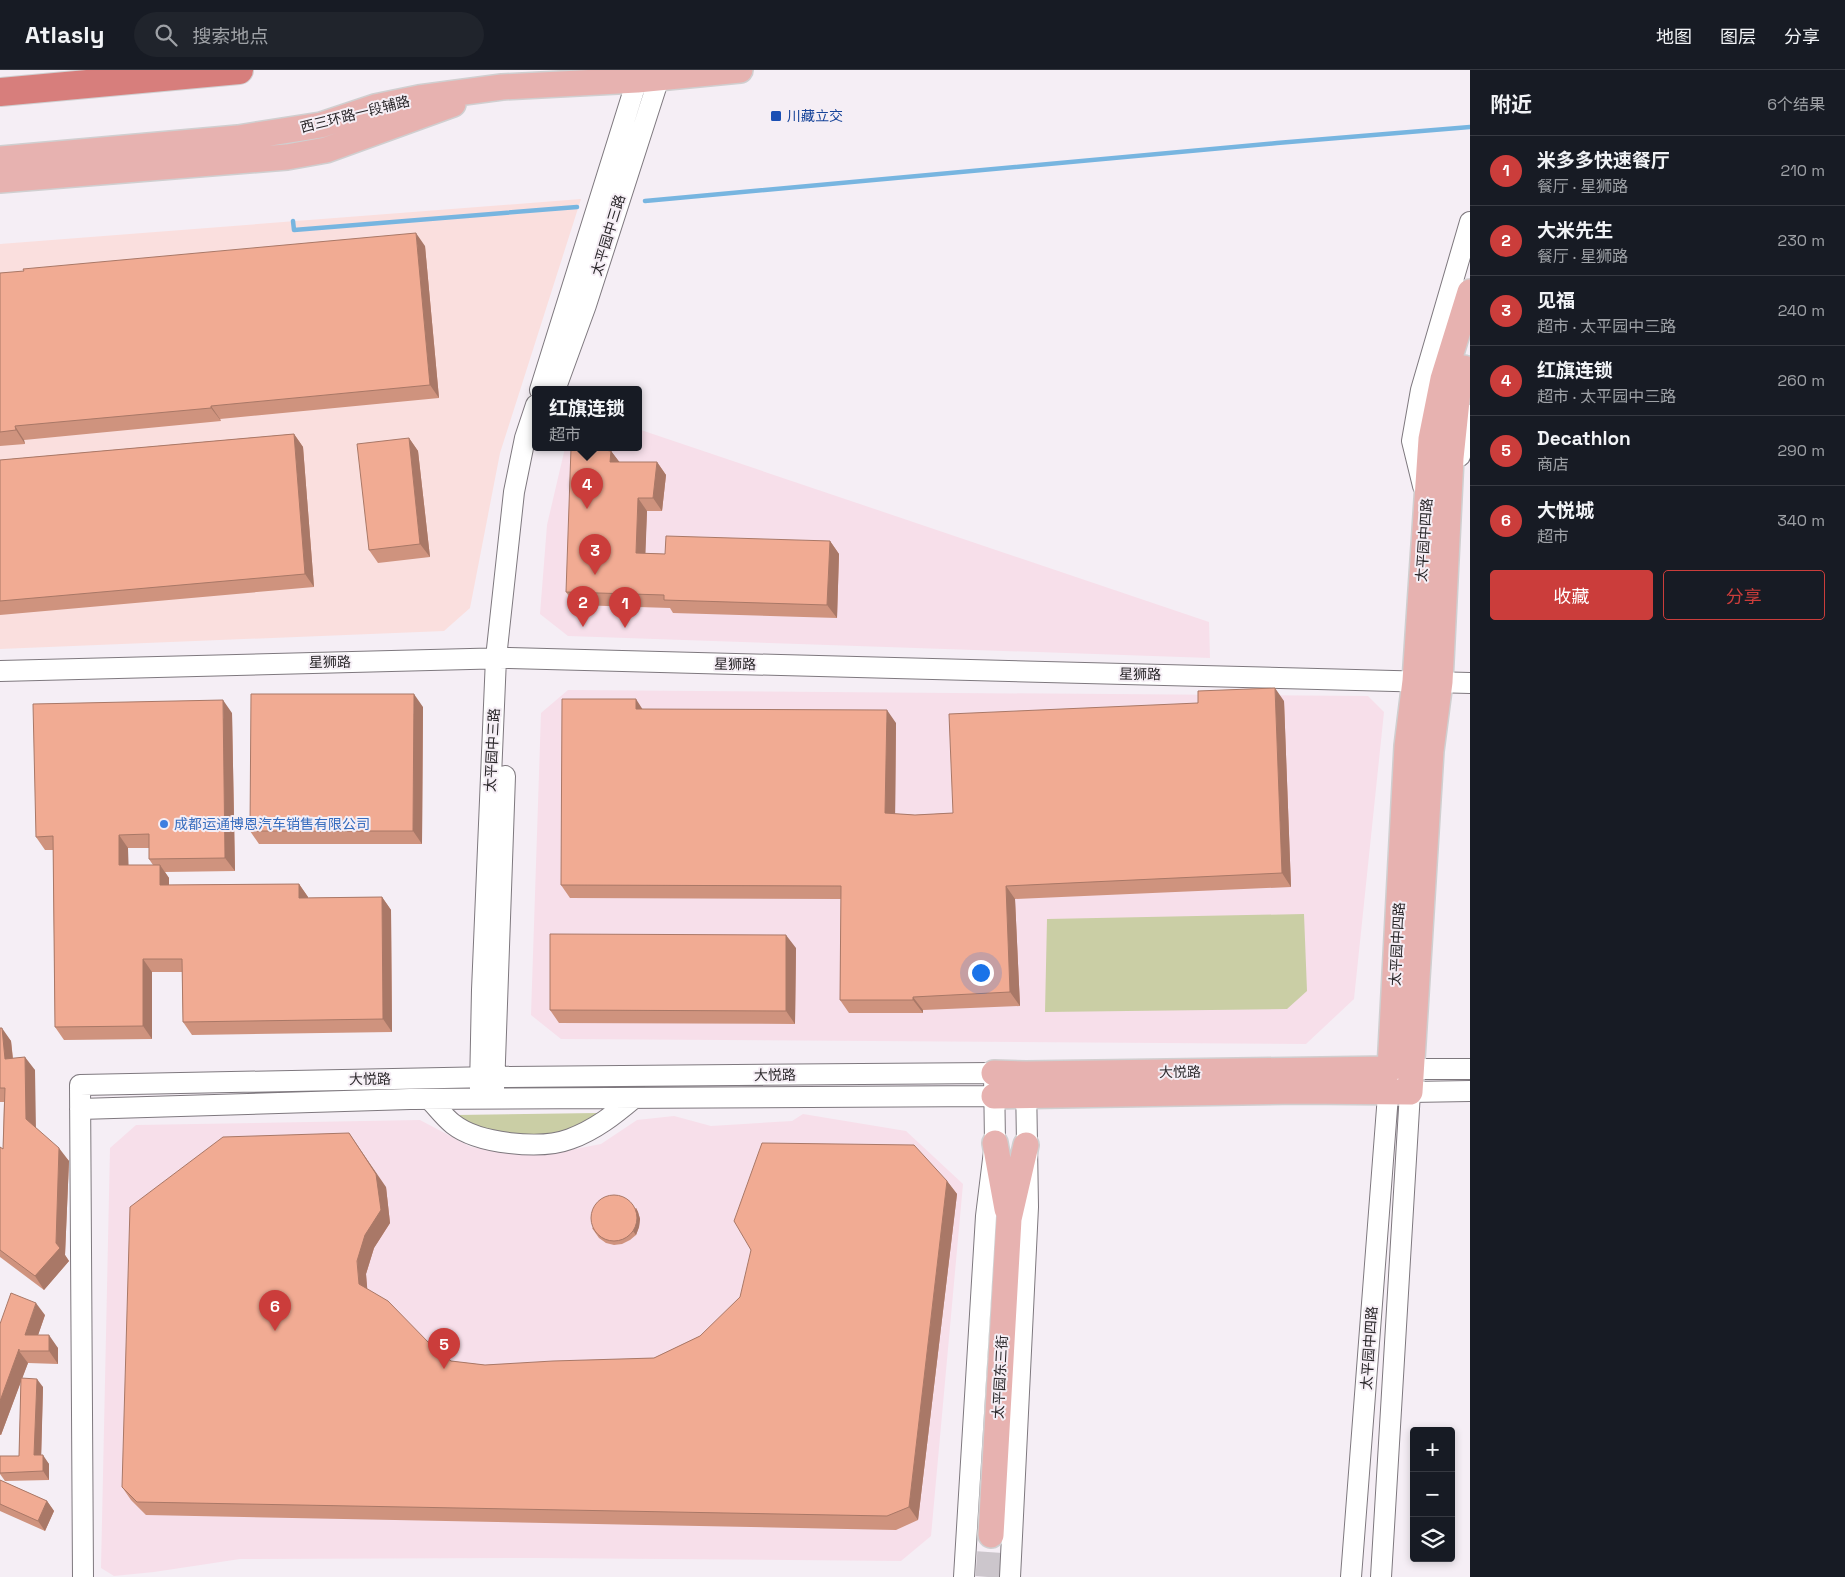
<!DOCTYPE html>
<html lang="zh">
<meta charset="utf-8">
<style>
body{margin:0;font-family:"Space Grotesk","Noto Sans SC",sans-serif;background:#20242c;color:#f1f3f6}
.controls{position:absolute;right:15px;bottom:15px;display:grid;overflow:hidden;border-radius:5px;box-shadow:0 2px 8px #0003}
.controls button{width:45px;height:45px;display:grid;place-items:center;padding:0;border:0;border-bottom:1px solid #363941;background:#171b24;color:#f1f3f6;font:25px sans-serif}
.you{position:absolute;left:980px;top:902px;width:18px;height:18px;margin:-12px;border:4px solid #fff;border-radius:50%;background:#1a73e8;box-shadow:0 0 0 8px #1a73e833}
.badge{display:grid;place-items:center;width:32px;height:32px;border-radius:50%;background:#cb3d3b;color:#fff;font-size:16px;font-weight:700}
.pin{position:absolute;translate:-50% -41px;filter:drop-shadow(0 1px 2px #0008)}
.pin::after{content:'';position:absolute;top:26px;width:18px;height:15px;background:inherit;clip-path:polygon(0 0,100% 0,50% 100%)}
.popup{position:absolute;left:532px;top:316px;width:110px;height:65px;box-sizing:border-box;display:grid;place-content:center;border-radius:5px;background:#171b24;filter:drop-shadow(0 1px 4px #0005);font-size:16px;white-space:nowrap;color:#9ea1a6}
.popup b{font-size:19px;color:#f1f3f6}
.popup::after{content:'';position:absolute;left:50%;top:100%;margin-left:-10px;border:10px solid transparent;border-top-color:#171b24}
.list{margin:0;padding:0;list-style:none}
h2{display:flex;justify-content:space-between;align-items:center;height:65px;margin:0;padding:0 20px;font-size:21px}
h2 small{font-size:16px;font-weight:400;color:#9ea1a6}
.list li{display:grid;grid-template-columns:32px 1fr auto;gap:15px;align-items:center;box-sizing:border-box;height:70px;padding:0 20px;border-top:1px solid #363941}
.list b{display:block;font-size:19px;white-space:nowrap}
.list p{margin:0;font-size:16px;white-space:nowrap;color:#9ea1a6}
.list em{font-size:16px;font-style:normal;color:#9ea1a6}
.actions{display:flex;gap:10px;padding:15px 20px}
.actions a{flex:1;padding:11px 0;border:1px solid #cb3d3b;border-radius:5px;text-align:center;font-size:18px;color:#cb3d3b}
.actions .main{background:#cb3d3b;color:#fff}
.icon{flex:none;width:28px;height:28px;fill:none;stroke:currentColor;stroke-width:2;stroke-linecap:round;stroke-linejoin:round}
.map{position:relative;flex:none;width:1470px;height:1507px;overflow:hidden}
header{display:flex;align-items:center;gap:30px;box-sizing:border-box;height:70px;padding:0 25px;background:#171b24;border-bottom:1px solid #363941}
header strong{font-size:24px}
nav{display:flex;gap:28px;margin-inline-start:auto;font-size:18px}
.search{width:350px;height:45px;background:#20242c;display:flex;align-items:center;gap:12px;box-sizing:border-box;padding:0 18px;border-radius:28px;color:#9ea1a6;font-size:19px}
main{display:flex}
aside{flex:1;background:#171b24}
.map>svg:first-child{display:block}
</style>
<header>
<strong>Atlasly</strong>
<div class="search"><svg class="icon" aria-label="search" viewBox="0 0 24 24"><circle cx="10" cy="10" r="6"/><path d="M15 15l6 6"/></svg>搜索地点</div>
<nav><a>地图</a><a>图层</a><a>分享</a></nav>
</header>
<main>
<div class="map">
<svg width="1470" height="1507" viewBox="0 0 1470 1507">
<rect width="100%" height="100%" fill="#f5eef5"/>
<!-- commercial -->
<path fill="#f7dfea" d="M638 359 1209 552 1210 588 568 566 540 544 547 455 565 378H638Z
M568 620 1368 626 1384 642 1354 929 1306 974 561 969 531 945 541 643Z
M803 1044 906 1061 963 1114 931 1466 901 1491 536 1488 240 1489 154 1502 114 1506 101 1498 110 1078 136 1055 420 1050 471 1077 544 1085 601 1074 637 1050 674 1046 711 1056 792 1051Z"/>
<!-- industrial -->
<path fill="#fadfde" d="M581 129 500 383 470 538 444 561 0 579V174Z"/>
<!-- green -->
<path fill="#cacea5" d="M1304 844 1307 921 1287 939 1045 942 1047 849Z
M597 1043 583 1054 563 1062 532 1067 471 1057 455 1045Z"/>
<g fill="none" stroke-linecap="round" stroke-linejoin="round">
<!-- stream -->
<path stroke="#77b5e0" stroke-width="4.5" d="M645 131 1277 73 1470 57
M293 151 294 160 577 137"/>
<!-- major-tunnel -->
<path stroke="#ccc6cc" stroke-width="25" stroke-dasharray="25 12" stroke-linecap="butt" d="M988 1507 991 1465"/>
<defs>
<path id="minor" d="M540 320 637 10
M555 320 586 235 659 8
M1460 386 1470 345
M1423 416 1412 371 1421 320 1470 152
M0 601 509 588 1470 613
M480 1019 482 920 496 588 514 422 525 368 536 335
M494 1019 505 706
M429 1029C437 1037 444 1047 453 1054 478 1074 541 1080 570 1069 595 1060 615 1044 634 1028
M80 1039 410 1029 994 1026
M83 1507 80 1015 494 1007 994 1003 995 1073 986 1146 964 1507
M1010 1507 1028 1137 1026 1012
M1351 1507 1390 999H1470
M1381 1507 1410 1022 1470 1021"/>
<path id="major" d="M0 89 238 68 321 55 375 37 419 28 502 17 637 10 740 0
M0 110 287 87 326 80 453 34
M994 1003 1026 1004 1390 999 1407 676 1415 611 1431 369 1443 309 1470 222
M994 1026 1298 1021 1410 1022 1431 681 1440 612 1451 388 1458 321 1464 298
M995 1073 1007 1139
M991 1465 1009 1149 1026 1075"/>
<path id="highway" d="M0 22 239 0"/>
</defs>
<!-- minor casing -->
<use href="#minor" stroke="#7e787e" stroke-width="22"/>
<!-- major casing -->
<use href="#major" stroke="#d0cfd0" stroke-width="28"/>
<!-- highway casing -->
<use href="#highway" stroke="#d0cfd0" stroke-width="30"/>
<!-- minor -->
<use href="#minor" stroke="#fff" stroke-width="20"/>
<!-- major -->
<use href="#major" stroke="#e7b2b0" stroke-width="25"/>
<!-- highway -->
<use href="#highway" stroke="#d77e7c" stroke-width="28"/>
</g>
<!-- wall -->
<path fill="#cf937e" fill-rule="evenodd" d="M425 176 439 328 220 349 221 351 24 370 25 374 0 376V203Z
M294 364 303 377 314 517 0 545V390Z
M409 368 418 381 430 487 378 493 369 480Z
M611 381 619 392H657L666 405 662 441H647L645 483 665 484 830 471 839 484 837 548 673 543 670 538 575 535 566 522Z
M1284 631 1291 817 1015 829 1020 936 923 940V943H849L840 930 841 829 570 828 561 815 643 639 896 653 895 744 915 745 953 743Z
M423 637 422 774H259L250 761Z
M232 643 235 801 165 802 169 808V815L299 814 308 827V828L382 827 391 840 392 962 192 965 183 952 182 902H152V969L64 970 55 957 53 780H45L36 767ZM128 778H149V789L153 795H128Z
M796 878 795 954 559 953 550 940Z
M0 958 11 971 13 988 35 1000V1057L69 1091 65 1185 69 1191 44 1220 0 1187V1077L3 1079 4 1032H0Z
M947 1111 957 1124 918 1450 896 1460 146 1445 131 1430 122 1417 386 1117 390 1153 374 1178 366 1204 367 1219 430 1274 451 1291 485 1295 654 1288 700 1266Z
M636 1138 638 1142 640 1149 639 1157 636 1165 630 1170 622 1174 614 1175 606 1173 599 1168 592 1158Z
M45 1245 38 1265 58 1278V1294L28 1293 22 1308 43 1317 41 1385 49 1394V1410L5 1411 0 1404V1386H19L21 1311 1 1365H0V1254Z
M0 1410 47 1431 54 1441 45 1461 0 1441Z"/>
<!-- shaded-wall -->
<path fill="#a97867" d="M416 163 425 176 439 328 430 315Z
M211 336 220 349 221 351 211 338Z
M15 356 24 370 25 374 16 360Z
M294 364 303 377 314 517 305 504Z
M409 368 418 381 430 487 420 474Z
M611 381 621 394 610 392Z
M657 392 666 405 662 441 653 428Z
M638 428 647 441 645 496 636 483Z
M830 471 839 484 837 548 827 535Z
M1275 618 1284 631 1291 817 1282 803Z
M414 624 423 637 422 774 413 761Z
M636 629 645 643 636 639Z
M223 630 232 643 235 801 225 788Z
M887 640 896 653 895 756 885 743Z
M119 765 128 778 129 808 119 795Z
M160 795 169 808V828L160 815Z
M299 814 308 827V841L299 828Z
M1006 816 1015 829 1020 936 1010 922Z
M382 827 391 840 392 962 383 949Z
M786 865 796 878 795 954 786 941Z
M143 889 152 902V969L143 956Z
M913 927 923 940V943L913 930Z
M2 958 11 971 14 1002 5 989Z
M25 987 35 1000 36 1062 26 1049Z
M349 1063 386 1117 390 1153 374 1178 366 1204 368 1227 359 1214Z
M59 1078 69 1091 65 1185 69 1191 44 1220 35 1206 56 1173Z
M947 1111 957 1124 918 1450 909 1437Z
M636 1138 638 1142 640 1149 639 1157 636 1165 633 1161Z
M36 1233 45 1245 34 1277 25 1265Z
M49 1265 58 1278V1294L49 1281Z
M19 1279V1281L28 1293 1 1365 0 1364V1331Z
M37 1309 43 1317 41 1394 34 1385Z
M43 1385 49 1394V1410L43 1401Z
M47 1431 54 1441 45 1461 38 1451Z"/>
<!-- building -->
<path fill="#f1ab93" stroke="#a97867" d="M416 163 430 315 211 336V338L15 356 16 360 0 362V203L24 201 23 199Z
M294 364 305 504 0 531V390Z
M409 368 420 474 369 480 357 374Z
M571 378H592L611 381 610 392H657L653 428H638L636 483 665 484 666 466 830 471 827 535 664 530V525L566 522Z
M1275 618 1282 803 1006 816 1010 922 913 927V930H840L841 816 561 815 562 629H636V639L887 640 885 743 915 745 953 743 949 644 1198 633V621Z
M251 624H414L413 761H250Z
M223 630 225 788 149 789V764L119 765V795H160V815L299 814V828L382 827 383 949 183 952 182 889H143V956L55 957 53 766 36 767 33 634Z
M550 864 786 865V941L550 940Z
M0 958H2L5 989 25 987 26 1049 59 1078 56 1173 60 1178 35 1206 0 1180V1077L3 1079 5 1018H0Z
M349 1063 376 1104 381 1140 365 1165 357 1191 359 1214 388 1231 430 1274 451 1291 485 1295 553 1291 654 1288 700 1266 740 1227 751 1180 734 1151 762 1073 914 1075 947 1111 909 1437 887 1446 137 1432 122 1417 130 1137 223 1067Z
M591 1148a23 23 0 1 1 46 0a23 23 0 1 1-46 0Z
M11 1223 36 1233 25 1265H49V1281H19V1279L0 1331V1254Z
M21 1308 37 1309 34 1385H43V1401L0 1403V1386H19Z
M0 1410 47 1431 38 1451 0 1434Z"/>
<!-- markers -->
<rect fill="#1a4fb4" stroke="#f5eef5" stroke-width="2" x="770" y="40" width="12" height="12" rx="2.5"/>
<circle fill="#3f7fe0" stroke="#f5eef5" stroke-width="2" cx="164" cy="754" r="5"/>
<g text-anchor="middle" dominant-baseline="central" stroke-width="4" stroke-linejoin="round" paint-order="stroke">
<!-- street labels -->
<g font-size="14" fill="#292629" stroke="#f5eef5">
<text transform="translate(355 44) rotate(-14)">西三环路一段辅路</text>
<text transform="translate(608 165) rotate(-73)">太平园中三路</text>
<text transform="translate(1424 470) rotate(-86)">太平园中四路</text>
<text transform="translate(330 592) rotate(-1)">星狮路</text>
<text transform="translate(735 594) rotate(1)">星狮路</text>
<text transform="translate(1140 604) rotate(1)">星狮路</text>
<text transform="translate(492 680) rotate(-87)">太平园中三路</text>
<text transform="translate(1397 874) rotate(-87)">太平园中四路</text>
<text transform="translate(1180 1002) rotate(-1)">大悦路</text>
<text transform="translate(775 1005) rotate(-1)">大悦路</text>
<text transform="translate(370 1009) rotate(-1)">大悦路</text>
<text transform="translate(1369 1278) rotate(-86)">太平园中四路</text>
<text transform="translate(1000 1307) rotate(-87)">太平园东三街</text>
</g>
<!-- transit labels -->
<g font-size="14" fill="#164399" stroke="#f5eef5" text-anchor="start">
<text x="787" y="46">川藏立交</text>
</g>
<!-- shop labels -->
<g font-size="14" fill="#366cbe" stroke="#f5eef5" text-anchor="start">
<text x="174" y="754">成都运通博恩汽车销售有限公司</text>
</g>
</g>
</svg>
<div class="controls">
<button>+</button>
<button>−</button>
<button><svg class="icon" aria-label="layers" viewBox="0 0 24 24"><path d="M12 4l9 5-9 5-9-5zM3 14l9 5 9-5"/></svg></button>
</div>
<div class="you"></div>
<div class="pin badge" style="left:625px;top:558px">1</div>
<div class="pin badge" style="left:583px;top:557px">2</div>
<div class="pin badge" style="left:595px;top:505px">3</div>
<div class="pin badge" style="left:587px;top:439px">4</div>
<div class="popup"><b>红旗连锁</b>超市</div>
<div class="pin badge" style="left:444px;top:1299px">5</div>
<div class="pin badge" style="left:275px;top:1261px">6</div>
</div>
<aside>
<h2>附近<small>6个结果</small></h2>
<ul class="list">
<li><span class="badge">1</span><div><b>米多多快速餐厅</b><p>餐厅 · 星狮路</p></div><em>210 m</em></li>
<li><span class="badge">2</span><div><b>大米先生</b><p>餐厅 · 星狮路</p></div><em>230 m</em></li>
<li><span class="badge">3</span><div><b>见福</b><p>超市 · 太平园中三路</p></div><em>240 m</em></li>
<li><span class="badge">4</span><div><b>红旗连锁</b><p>超市 · 太平园中三路</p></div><em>260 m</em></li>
<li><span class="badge">5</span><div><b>Decathlon</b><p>商店</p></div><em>290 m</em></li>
<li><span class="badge">6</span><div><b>大悦城</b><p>超市</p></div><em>340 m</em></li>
</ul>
<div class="actions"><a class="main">收藏</a><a>分享</a></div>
</aside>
</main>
